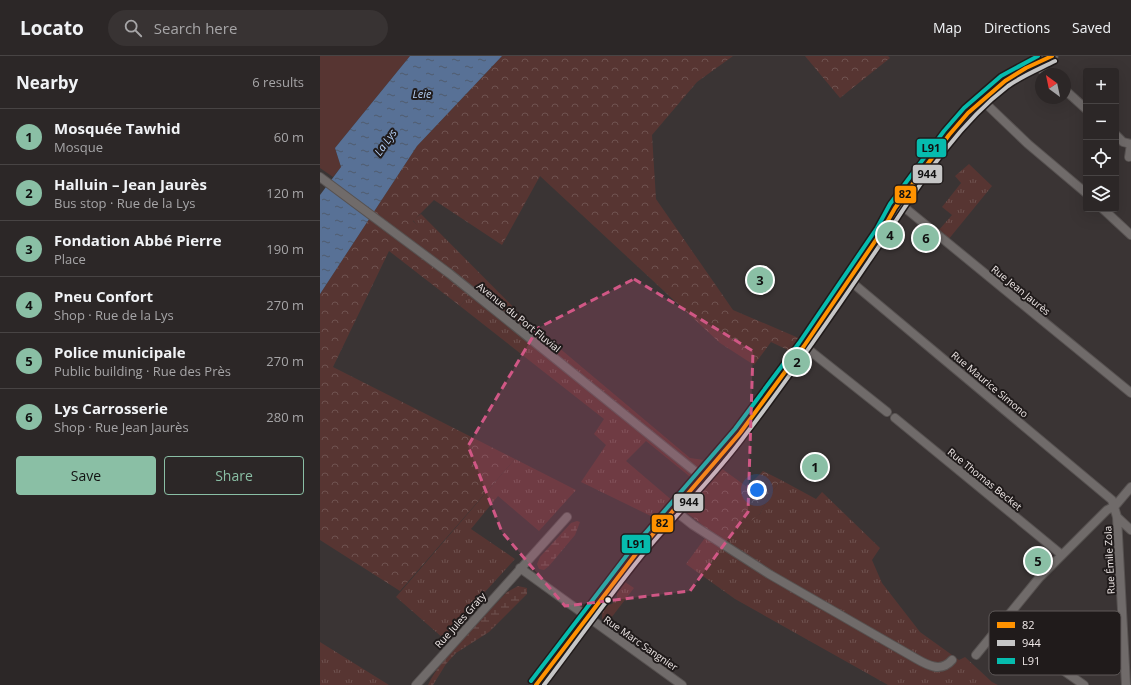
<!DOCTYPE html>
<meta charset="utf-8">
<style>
body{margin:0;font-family:"Open Sans",sans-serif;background:#383333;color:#f1f3f6}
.controls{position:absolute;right:12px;top:12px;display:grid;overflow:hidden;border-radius:4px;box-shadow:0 4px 16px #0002}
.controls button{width:36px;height:36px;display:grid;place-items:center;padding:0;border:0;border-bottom:1px solid #484444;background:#2c2727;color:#f1f3f6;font:20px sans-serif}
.compass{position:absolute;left:715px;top:12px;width:36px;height:36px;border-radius:50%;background:#2c2727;box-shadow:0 4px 16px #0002;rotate:327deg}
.you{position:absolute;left:437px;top:434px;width:14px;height:14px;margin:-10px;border:3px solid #fff;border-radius:50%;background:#1a73e8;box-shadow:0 0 0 6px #1a73e833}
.badge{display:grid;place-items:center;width:26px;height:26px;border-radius:50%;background:#8abfa5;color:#111;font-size:13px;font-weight:700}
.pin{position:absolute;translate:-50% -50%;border:2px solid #fff;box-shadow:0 1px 4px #0006}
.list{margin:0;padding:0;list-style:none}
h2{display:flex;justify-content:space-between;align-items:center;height:52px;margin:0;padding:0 16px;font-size:17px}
h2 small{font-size:13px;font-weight:400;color:#a6a5a7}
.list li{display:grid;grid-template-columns:26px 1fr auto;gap:12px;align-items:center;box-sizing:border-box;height:56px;padding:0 16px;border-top:1px solid #484444}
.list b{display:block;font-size:15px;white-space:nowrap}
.list p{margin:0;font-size:13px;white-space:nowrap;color:#a6a5a7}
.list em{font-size:13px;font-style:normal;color:#a6a5a7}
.actions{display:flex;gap:8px;padding:12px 16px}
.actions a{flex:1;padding:9px 0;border:1px solid #8abfa5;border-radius:4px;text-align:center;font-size:14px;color:#8abfa5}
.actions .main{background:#8abfa5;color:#111}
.icon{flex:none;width:22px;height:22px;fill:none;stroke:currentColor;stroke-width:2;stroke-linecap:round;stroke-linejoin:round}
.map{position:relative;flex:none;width:811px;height:629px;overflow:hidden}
header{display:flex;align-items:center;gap:24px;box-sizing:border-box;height:56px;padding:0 20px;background:#2c2727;border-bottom:1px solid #484444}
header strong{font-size:19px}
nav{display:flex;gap:22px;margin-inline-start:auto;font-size:14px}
.search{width:280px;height:36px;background:#383333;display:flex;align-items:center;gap:10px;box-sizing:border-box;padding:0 14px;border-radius:22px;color:#a6a5a7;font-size:15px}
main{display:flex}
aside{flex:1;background:#2c2727}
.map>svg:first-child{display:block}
</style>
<header>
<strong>Locato</strong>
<div class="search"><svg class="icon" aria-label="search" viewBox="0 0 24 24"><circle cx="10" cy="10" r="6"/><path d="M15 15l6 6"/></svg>Search here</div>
<nav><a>Map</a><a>Directions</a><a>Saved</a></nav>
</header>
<main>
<aside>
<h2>Nearby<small>6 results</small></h2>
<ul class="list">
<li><span class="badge">1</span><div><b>Mosquée Tawhid</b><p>Mosque</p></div><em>60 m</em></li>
<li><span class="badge">2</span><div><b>Halluin – Jean Jaurès</b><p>Bus stop · Rue de la Lys</p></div><em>120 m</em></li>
<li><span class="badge">3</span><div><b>Fondation Abbé Pierre</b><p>Place</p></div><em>190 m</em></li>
<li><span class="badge">4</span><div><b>Pneu Confort</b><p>Shop · Rue de la Lys</p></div><em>270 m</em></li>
<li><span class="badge">5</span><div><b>Police municipale</b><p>Public building · Rue des Près</p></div><em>270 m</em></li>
<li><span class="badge">6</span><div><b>Lys Carrosserie</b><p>Shop · Rue Jean Jaurès</p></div><em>280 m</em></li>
</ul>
<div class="actions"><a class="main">Save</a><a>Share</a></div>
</aside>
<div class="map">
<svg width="811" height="629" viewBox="0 0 811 629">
<defs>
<pattern id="grass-tufts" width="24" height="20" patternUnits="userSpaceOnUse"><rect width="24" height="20" fill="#573532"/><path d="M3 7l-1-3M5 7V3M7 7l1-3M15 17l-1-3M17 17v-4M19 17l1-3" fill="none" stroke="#6f5250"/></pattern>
<pattern id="forest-crowns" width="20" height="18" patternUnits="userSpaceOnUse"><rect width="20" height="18" fill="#573532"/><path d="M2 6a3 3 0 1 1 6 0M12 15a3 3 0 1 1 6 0" fill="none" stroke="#6f5250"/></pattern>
<pattern id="wetland-marsh" width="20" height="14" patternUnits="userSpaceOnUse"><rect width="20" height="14" fill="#573532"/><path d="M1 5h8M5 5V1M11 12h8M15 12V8" fill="none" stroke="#6f5250"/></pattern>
<pattern id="water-ripples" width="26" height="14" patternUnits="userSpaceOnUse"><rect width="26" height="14" fill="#587196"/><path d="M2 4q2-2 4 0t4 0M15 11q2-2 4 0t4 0" fill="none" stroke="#505c6e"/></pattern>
</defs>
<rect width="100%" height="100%" fill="#3a3434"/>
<!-- grass -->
<path fill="url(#grass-tufts)" d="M649 108 672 130 628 184 618 175 632 159 622 151 641 127 635 120Z
M101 158 206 264 370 402 384 404 398 416 385 433 326 385 306 405 354 446 339 464 261 426 286 389 274 378 284 363 140 250 150 239 93 164Z
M195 403 256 434 219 475 178 440 151 473 195 503 123 582 76 541Z
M461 424 496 443 502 436 560 492 552 504 562 527 600 576 639 604 645 601 672 626 678 629H568L415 543 366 508 390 475 402 481 440 458 449 440Z
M305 526 314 532 288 566 282 563V557L288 549 292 548 297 542V537Z
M0 586 69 629H0Z"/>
<!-- forest -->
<path fill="url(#forest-crowns)" d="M182 0H413L377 26 332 79 336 143 413 254 481 283 470 295 451 286 434 309 400 287 220 120 182 189 114 144 93 165 153 222 150 239 140 250 69 195 13 311 195 403 80 535 0 484V238L97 90Z
M485 0H568L570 2 520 42Z
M401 412 427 431 443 415 461 424 449 440 440 458 423 471 402 481 390 475 367 457Z"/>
<!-- wetland -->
<path fill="url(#wetland-marsh)" d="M257 465 260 466 255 479 229 510 224 514 219 513 217 508 220 501 251 467Z
M198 530 207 532V538L169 576 136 597 126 608 113 629H108C122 599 164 561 187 536Z"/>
<!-- green -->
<path fill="#573532" d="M0 0H90L15 92 21 111 13 121 0 112Z"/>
<!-- water -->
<path fill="url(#water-ripples)" d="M90 0H182L97 90 0 238V139L21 111 15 92Z"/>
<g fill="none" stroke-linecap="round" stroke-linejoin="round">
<defs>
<path id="minor" d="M715 8 727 18
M745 34 766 53
M662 44 708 88 766 137
M796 79 803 86 811 88
M809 101 811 88
M0 121 130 218 382 421
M579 147 811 337
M783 153 811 179
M529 224 792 444 797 461 806 629
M484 290 567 356
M575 362 742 499
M354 454 373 469 449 518 595 602C607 609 621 617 632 604
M797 461 811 474
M200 512 362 629
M680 570 764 629
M656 599 719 522 787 454 795 450 811 431
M96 629 247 461"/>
<path id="secondary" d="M216 629 315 499 420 377 484 290 562 175 575 152 629 79 648 57 685 25 706 12 732 0"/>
</defs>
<!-- minor casing -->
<use href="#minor" stroke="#575251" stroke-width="10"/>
<!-- secondary casing -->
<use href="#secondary" stroke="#575251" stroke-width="13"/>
<!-- minor -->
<use href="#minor" stroke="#706b6a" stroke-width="8"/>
<!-- secondary -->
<use href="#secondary" stroke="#6f6b6d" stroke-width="11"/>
<defs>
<path id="bus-1" d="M216 629 315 499 420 377 484 290 562 175 575 152 629 79 648 57 685 25 706 12 732 0"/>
<path id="bus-2" d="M224 629C256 587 287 543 320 502 354 460 394 422 426 378 469 322 509 264 549 205 591 144 628 76 688 30 702 20 719 13 735 5"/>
<path id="bus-3" d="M211 625 310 495 415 373 479 287 557 172 570 148 624 75 644 52 681 20 718 0"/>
</defs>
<!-- bus-1 casing -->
<use href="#bus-1" stroke="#201b1b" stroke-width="7"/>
<!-- bus-2 casing -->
<use href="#bus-2" stroke="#201b1b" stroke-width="7"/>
<!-- bus-3 casing -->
<use href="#bus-3" stroke="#201b1b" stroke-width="7"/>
<!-- bus-1 -->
<use href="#bus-1" stroke="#ff9200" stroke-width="4"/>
<!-- bus-2 -->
<use href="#bus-2" stroke="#c6c6c6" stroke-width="4"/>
<!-- bus-3 -->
<use href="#bus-3" stroke="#06bcae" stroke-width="4"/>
</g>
<!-- marked area -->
<path fill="#d05785" fill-opacity="0.2" stroke="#d05785" stroke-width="3" stroke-dasharray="8 5" stroke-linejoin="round" d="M314 223 433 295 428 456 370 535 245 550 182 476 148 390 218 272Z"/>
<!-- markers -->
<circle fill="#f0e9e8" stroke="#201b1b" stroke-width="1.5" cx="288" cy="544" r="3.5"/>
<g text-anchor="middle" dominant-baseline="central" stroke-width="4" stroke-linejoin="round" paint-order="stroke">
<!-- street labels -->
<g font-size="10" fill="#f0e9e8" stroke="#201b1b">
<text transform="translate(701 234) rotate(39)">Rue Jean Jaurès</text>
<text transform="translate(199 261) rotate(39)">Avenue du Port Fluvial</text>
<text transform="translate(670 328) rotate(40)">Rue Maurice Simono</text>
<text transform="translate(665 423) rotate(39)">Rue Thomas Becket</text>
<text transform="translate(789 504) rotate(-93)">Rue Émile Zola</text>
<text transform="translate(140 564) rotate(-48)">Rue Jules Graty</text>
<text transform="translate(321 587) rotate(35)">Rue Marc Sangnier</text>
</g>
<!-- water labels -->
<g font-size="11" font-style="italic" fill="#b5d0f6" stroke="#201b1b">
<text x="102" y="37">Leie</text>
<text transform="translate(65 86) rotate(-55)">La Lys</text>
</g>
</g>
<!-- legend -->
<rect x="669" y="555" width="132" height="64" rx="6" fill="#201b1b" stroke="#5e5958" stroke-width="1"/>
<rect x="677" y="566" width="18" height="6" fill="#ff9200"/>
<rect x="677" y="584" width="18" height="6" fill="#c6c6c6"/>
<rect x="677" y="602" width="18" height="6" fill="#06bcae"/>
<g font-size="11" fill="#f0e9e8">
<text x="702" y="573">82</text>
<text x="702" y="591">944</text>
<text x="702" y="609">L91</text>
</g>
<g stroke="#201b1b" stroke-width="1.5">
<rect x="596" y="82" width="31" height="20" rx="4" fill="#06bcae"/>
<rect x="592" y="108" width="31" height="20" rx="4" fill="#c6c6c6"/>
<rect x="574" y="129" width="23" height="19" rx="4" fill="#ff9200"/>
<rect x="353" y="437" width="31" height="19" rx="4" fill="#c6c6c6"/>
<rect x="331" y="458" width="23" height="19" rx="4" fill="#ff9200"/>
<rect x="301" y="478" width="30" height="20" rx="4" fill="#06bcae"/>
</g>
<g font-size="11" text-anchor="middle" font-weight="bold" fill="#111">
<text x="611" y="96">L91</text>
<text x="607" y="122">944</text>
<text x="585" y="142">82</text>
<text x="369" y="450">944</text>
<text x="342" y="471">82</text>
<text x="316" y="492">L91</text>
</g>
</svg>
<div class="controls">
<button>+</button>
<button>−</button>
<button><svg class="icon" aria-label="locate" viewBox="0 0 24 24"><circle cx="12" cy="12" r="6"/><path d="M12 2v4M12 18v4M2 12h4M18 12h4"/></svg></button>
<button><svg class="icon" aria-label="layers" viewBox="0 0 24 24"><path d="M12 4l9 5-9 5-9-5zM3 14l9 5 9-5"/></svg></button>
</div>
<svg class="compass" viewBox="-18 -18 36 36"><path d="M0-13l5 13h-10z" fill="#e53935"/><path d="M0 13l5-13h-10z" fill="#a6a5a7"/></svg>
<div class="you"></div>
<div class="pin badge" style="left:495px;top:411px">1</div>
<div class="pin badge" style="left:477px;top:306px">2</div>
<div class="pin badge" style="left:440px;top:224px">3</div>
<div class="pin badge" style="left:570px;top:179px">4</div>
<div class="pin badge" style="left:718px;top:505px">5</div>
<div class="pin badge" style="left:606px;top:182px">6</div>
</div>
</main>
